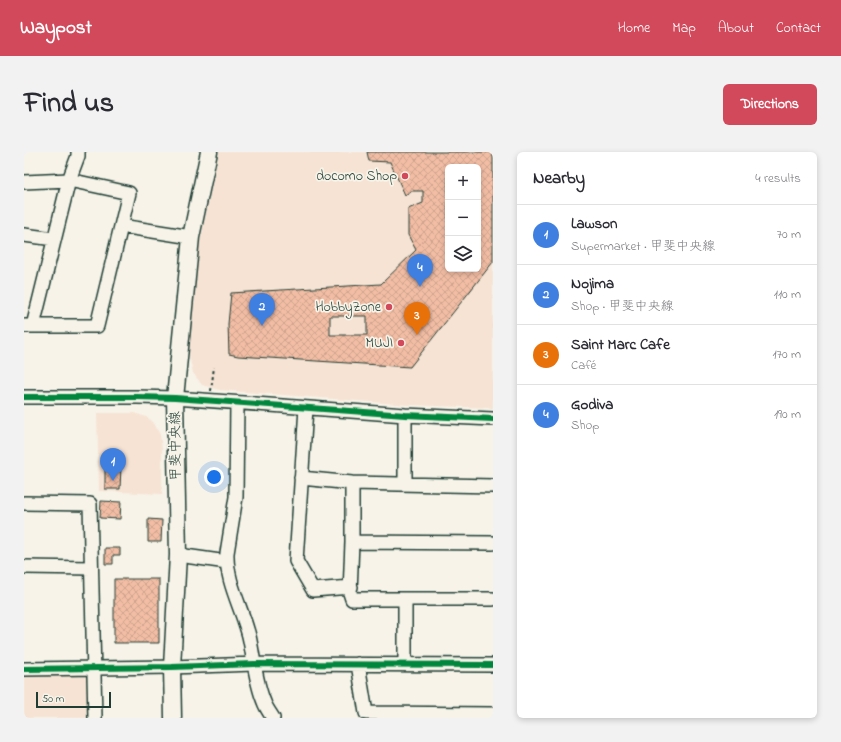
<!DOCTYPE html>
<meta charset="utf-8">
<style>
body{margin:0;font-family:"Indie Flower","Klee One",sans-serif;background:#f2f2f3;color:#2b2b33}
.controls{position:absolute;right:12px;top:12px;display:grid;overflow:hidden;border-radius:6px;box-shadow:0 2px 6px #0003}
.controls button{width:36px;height:36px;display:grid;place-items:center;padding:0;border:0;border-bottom:1px solid #e1e1e2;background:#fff;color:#2b2b33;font:20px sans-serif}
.scale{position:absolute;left:12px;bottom:10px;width:75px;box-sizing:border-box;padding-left:4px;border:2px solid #1f3d34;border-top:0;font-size:11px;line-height:14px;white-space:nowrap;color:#1f3d34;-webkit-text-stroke:3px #f7f3e8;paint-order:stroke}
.you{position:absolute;left:190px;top:325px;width:14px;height:14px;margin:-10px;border:3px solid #fff;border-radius:50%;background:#1a73e8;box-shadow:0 0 0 6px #1a73e833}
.badge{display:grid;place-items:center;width:26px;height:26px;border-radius:50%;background:#d1495b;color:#fff;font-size:13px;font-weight:700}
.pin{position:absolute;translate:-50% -33px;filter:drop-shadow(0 1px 2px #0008)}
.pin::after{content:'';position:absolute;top:21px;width:14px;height:12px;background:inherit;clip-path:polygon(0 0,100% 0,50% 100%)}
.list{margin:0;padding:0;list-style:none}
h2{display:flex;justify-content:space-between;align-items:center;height:52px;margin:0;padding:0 16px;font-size:17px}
h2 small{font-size:13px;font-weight:400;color:#7c7c81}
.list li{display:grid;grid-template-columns:26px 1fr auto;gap:12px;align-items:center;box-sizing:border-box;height:60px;padding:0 16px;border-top:1px solid #e1e1e2}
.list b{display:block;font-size:15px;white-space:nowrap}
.list p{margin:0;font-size:13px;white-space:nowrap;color:#7c7c81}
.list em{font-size:13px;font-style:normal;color:#7c7c81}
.icon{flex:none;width:22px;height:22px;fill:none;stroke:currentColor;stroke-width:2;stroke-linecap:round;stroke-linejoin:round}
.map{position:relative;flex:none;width:469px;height:566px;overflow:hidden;border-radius:6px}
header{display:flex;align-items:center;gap:24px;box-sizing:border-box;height:56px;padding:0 20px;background:#d1495b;color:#fff}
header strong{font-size:19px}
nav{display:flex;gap:22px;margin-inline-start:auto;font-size:14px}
.intro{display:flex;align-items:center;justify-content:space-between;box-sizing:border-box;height:96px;padding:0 24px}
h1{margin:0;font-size:28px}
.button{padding:10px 18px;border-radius:6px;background:#d1495b;color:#fff;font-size:14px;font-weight:700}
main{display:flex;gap:24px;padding:0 24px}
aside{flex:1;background:#fff;border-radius:6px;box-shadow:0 2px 6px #0003}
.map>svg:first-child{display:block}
</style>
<header>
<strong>Waypost</strong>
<nav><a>Home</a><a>Map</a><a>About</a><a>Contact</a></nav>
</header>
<div class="intro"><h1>Find us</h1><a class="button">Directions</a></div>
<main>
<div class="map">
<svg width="469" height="566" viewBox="0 0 469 566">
<defs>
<pattern id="building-cross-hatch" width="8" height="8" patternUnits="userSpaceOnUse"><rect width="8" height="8" fill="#f2bda4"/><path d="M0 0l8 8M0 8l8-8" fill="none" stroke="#cfa38e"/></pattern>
</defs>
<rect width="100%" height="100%" fill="#f7f3e8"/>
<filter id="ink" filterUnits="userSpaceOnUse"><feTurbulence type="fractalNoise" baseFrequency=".025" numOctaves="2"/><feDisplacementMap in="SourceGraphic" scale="8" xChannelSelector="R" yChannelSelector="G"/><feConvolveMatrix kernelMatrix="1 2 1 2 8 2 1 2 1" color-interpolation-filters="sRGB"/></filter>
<g filter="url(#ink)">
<!-- built -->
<path fill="#f6e3d4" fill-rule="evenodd" d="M195 0H469V256L386 253 196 238 178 233 169 221 164 199 174 99ZM424 15H454V117H424Z
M73 261H110L122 265 127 268 132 275 136 283 138 296V342L75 339Z
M64 523V566H0V524Z"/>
<!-- building -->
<path fill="url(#building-cross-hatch)" stroke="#1f3d34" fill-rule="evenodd" d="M343 0H469V110L386 215 214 204 205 202 204 172 207 141 357 132 392 98 384 83V57L399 51V39H387L381 43 366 10 345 9ZM424 15H454V117H424Z
M306 164H343V183H306Z
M81 314H97L96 337H81Z
M77 349 97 350 96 367 76 366Z
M124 367 138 368 137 390H124Z
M81 396H96V403H89V412H81Z
M90 427H135V491H90Z"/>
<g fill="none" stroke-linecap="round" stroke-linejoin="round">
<defs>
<path id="minor" d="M0 30 45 28 105 41 73 174H0
M97 74 167 85
M0 83 30 87
M9 174 45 28 54 4V0
M0 245H113L151 246 381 263 469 267
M213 251 212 345 203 401C202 430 218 456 225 484 230 506 231 529 240 550 242 556 246 561 249 566
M282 256 272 409 289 438 327 435
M277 326 328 331 469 334
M328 331V390L326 441 328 447H469
M381 332V263
M0 351 66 352 71 566
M328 390 469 391
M154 403 203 410
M0 415 67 416
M334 512 342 561 469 562
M381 512V447
M0 517 148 515 230 512 469 513"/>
<path id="major" d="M149 566 148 515 154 403 151 246 167 85 185 0"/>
</defs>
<!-- minor casing -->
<use href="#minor" stroke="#1f3d34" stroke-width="16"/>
<!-- major casing -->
<use href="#major" stroke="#1f3d34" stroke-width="19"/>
<!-- path -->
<path stroke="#1f3d34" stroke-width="2" stroke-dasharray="3 3" stroke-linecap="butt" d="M187 239 190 215"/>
<!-- minor -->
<use href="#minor" stroke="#f7f3e8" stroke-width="13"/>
<!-- major -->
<use href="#major" stroke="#f7f3e8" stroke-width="16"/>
<defs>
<path id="cycleway" d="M0 245H113L151 246 381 263 469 267
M0 517 148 515 230 512 469 513"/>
</defs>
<!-- cycleway casing -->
<use href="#cycleway" stroke="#f7f3e8" stroke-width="8"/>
<!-- cycleway -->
<use href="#cycleway" stroke="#00873e" stroke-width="6"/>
</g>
</g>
<!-- markers -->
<g fill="#d1495b" stroke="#f7f3e8" stroke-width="1.5">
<circle cx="381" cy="24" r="4"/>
<circle cx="365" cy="155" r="4"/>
<circle cx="377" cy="191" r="4"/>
</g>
<g text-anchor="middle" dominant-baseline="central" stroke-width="3.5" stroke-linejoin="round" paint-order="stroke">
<!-- poi labels -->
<g font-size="14" fill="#1f3d34" stroke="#f7f3e8" text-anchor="end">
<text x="373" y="24">docomo Shop</text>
<text x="357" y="155">HobbyZone</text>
<text x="369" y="191">MUJI</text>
</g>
<!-- street labels -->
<g font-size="14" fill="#1f3d34" stroke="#f7f3e8">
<text transform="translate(152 294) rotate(-91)">甲斐中央線</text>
</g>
</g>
</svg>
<div class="controls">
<button>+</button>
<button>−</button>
<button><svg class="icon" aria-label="layers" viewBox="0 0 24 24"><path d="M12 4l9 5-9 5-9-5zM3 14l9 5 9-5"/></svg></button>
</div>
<div class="scale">50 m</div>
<div class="you"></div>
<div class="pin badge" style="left:89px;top:329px;background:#3f7fe0">1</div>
<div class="pin badge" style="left:238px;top:174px;background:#3f7fe0">2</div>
<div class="pin badge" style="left:393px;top:183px;background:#e8710a">3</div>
<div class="pin badge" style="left:396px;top:135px;background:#3f7fe0">4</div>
</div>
<aside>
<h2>Nearby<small>4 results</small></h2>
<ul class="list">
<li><span class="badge" style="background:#3f7fe0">1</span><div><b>Lawson</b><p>Supermarket · 甲斐中央線</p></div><em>70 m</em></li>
<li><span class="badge" style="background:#3f7fe0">2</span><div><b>Nojima</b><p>Shop · 甲斐中央線</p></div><em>110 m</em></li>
<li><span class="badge" style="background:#e8710a">3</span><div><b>Saint Marc Cafe</b><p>Café</p></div><em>170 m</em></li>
<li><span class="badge" style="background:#3f7fe0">4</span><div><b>Godiva</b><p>Shop</p></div><em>190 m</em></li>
</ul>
</aside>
</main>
